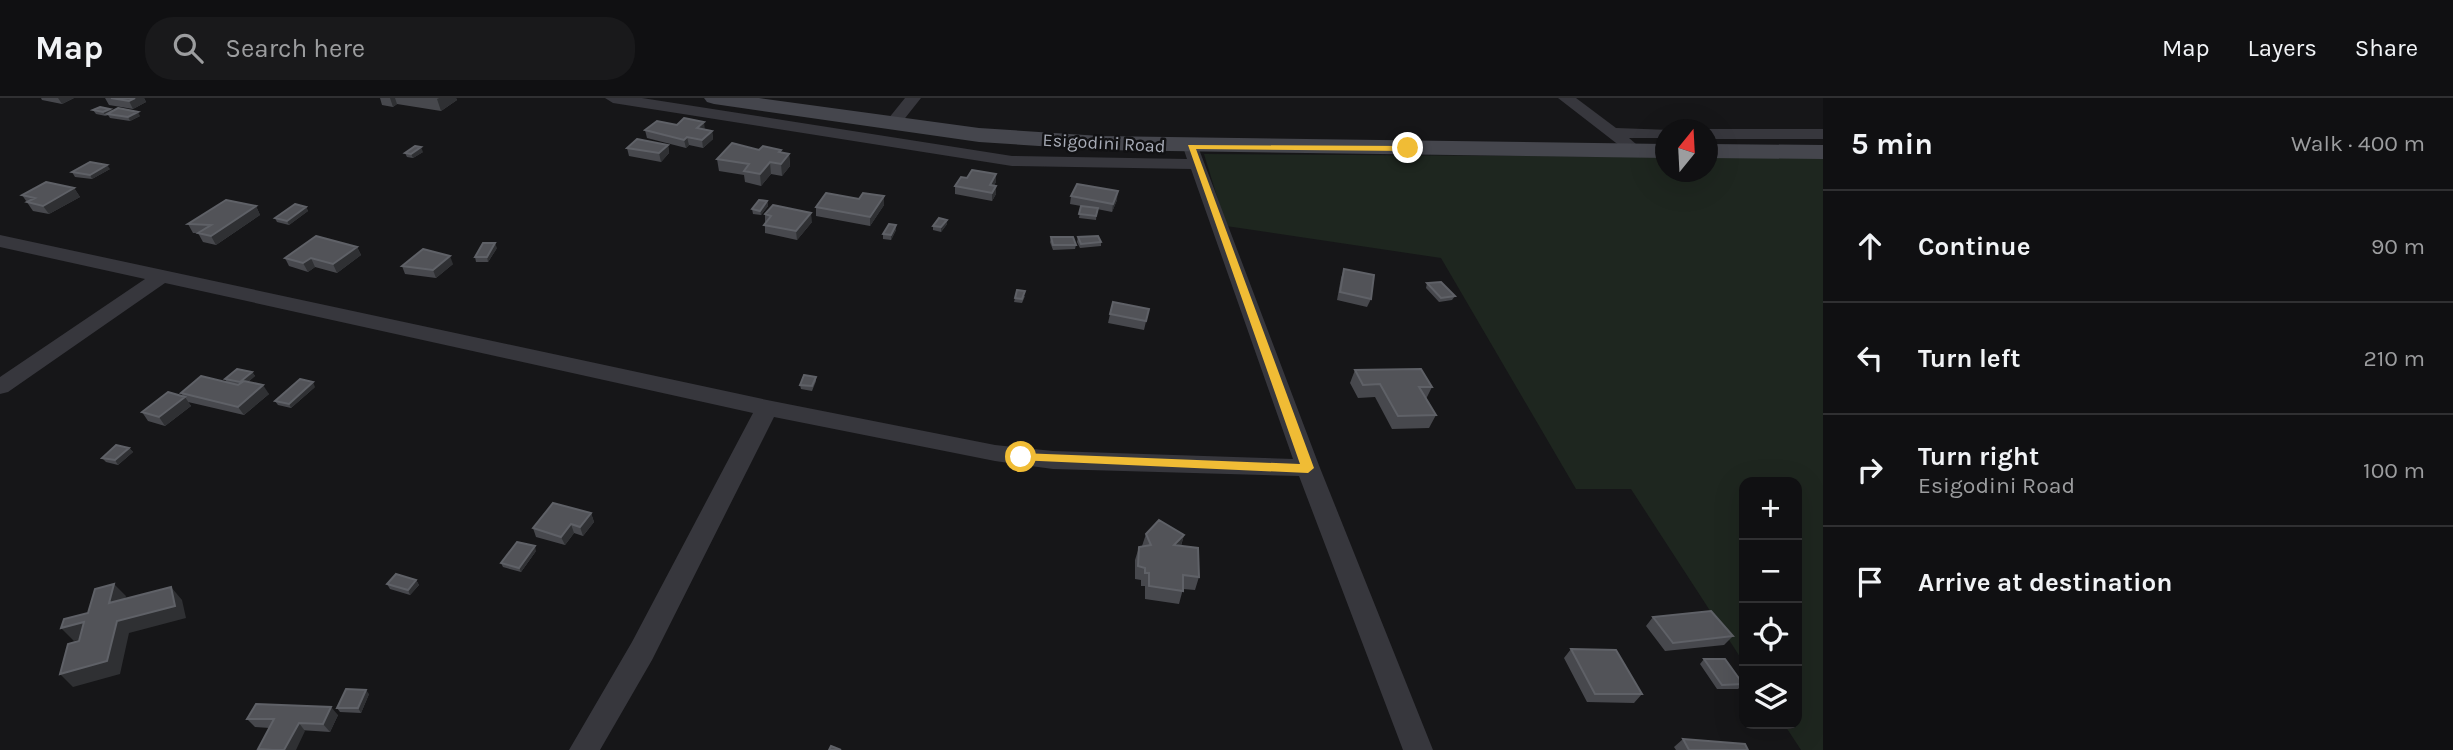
<!DOCTYPE html>
<meta charset="utf-8">
<style>
body{margin:0;font-family:Karla,sans-serif;background:#19191b;color:#f1f3f6}
.controls{position:absolute;right:21px;bottom:21px;display:grid;overflow:hidden;border-radius:14px;box-shadow:0 7px 28px #0002}
.controls button{width:63px;height:63px;display:grid;place-items:center;padding:0;border:0;border-bottom:2px solid #303032;background:#101012;color:#f1f3f6;font:35px sans-serif}
.compass{position:absolute;left:1655px;top:21px;width:63px;height:63px;border-radius:50%;background:#101012;box-shadow:0 7px 28px #0002;rotate:18deg}
.stop{position:absolute;width:21px;height:21px;margin:-16px;border:5px solid #f0bc35;border-radius:50%;background:#fff}
.stop.end{background:#f0bc35;border-color:#fff;box-shadow:0 2px 7px #0008}
.list{margin:0;padding:0;list-style:none}
h2{display:flex;justify-content:space-between;align-items:center;height:91px;margin:0;padding:0 28px;font-size:30px}
h2 small{font-size:23px;font-weight:400;color:#9c9d9f}
.list li{display:grid;grid-template-columns:46px 1fr auto;gap:21px;align-items:center;box-sizing:border-box;height:112px;padding:0 28px;border-top:2px solid #303032}
.list b{display:block;font-size:26px;white-space:nowrap}
.list p{margin:0;font-size:23px;white-space:nowrap;color:#9c9d9f}
.list em{font-size:23px;font-style:normal;color:#9c9d9f}
.icon{flex:none;width:38px;height:38px;fill:none;stroke:currentColor;stroke-width:2;stroke-linecap:round;stroke-linejoin:round}
.map{position:relative;flex:none;width:1823px;height:652px;overflow:hidden}
header{display:flex;align-items:center;gap:42px;box-sizing:border-box;height:98px;padding:0 35px;background:#101012;border-bottom:2px solid #303032}
header strong{font-size:33px}
nav{display:flex;gap:38px;margin-inline-start:auto;font-size:24px}
.search{width:490px;height:63px;background:#19191b;display:flex;align-items:center;gap:18px;box-sizing:border-box;padding:0 24px;border-radius:28px;color:#9c9d9f;font-size:26px}
main{display:flex}
aside{flex:1;background:#101012}
.map>svg:first-child{display:block}
</style>
<header>
<strong>Map</strong>
<div class="search"><svg class="icon" aria-label="search" viewBox="0 0 24 24"><circle cx="10" cy="10" r="6"/><path d="M15 15l6 6"/></svg>Search here</div>
<nav><a>Map</a><a>Layers</a><a>Share</a></nav>
</header>
<main>
<div class="map">
<svg width="1823" height="652" viewBox="0 0 1823 652">
<rect width="100%" height="100%" fill="#161618"/>
<!-- green -->
<path fill="#1e261f" d="M1204 56 1665 59 1666 74H1708V59L1823 60V652H1801L1784 626H1797V384H1744V565L1631 391H1576L1441 160 1226 128Z"/>
<g fill="none" stroke-linecap="round" stroke-linejoin="round">
<!-- minor -->
<path fill="#37373d" fill-rule="evenodd" d="M605 0H642L1012 58 1187 61 1183 49 1185 46H1197L1320 370 1433 652H1403L1299 378 1053 371 995 363 774 319 652 562 600 652H569L632 544 753 315 165 185 8 294 0 296V279L145 181 0 149V137L767 302 995 347 1053 353 1293 361 1191 71 1012 68 613 5Z
M905 0H921L898 29H886L884 26Z
M1558 0H1576L1616 30 1671 32H1666V40H1629L1643 52 1635 57 1629 55Z
M1708 31H1823V41H1708Z"/>
<!-- secondary -->
<path fill="#45464d" fill-rule="evenodd" d="M704 0H759L979 30 1100 38 1666 46V60L1100 52 979 44 714 6 707 4Z
M1708 46 1823 47V61L1708 60Z"/>
</g>
<!-- wall -->
<path fill="#47484d" d="M41 0H74L62 6 42 2Z
M105 0H144L146 4 133 11 109 7Z
M380 0H456L457 2 441 13 397 6 393 9 382 7Z
M110 11 112 13 140 18 130 23 110 20 108 17 106 18 96 16 93 12Z
M645 32H705L712 33 713 41 703 50 689 47 686 50 647 40Z
M668 47 669 55 661 64 629 58 627 50Z
M759 52 789 56 790 68 782 78 771 76 761 88 745 84 744 77 719 73 717 61Z
M423 54 413 60 407 59 405 55Z
M110 71 92 81 75 79 72 74Z
M996 76V84L994 87 996 88V96L992 103 955 96V88L967 80Z
M74 90 80 99 49 116 33 113 22 97Z
M884 98V107L870 128 816 118V109L859 101Z
M1071 98 1117 102 1112 114 1097 111 1096 122 1079 120 1081 108 1070 106Z
M767 103 768 108 761 117 753 116 752 111Z
M256 108 260 117 216 147 203 144 198 135H199H193L188 126Z
M306 109 308 113 289 127 277 124 275 120Z
M765 116 812 124 797 142 765 135Z
M947 126 941 134 933 132V128Z
M896 127V132L891 142 883 141V136Z
M1051 139 1076 147 1075 151 1053 152 1050 144Z
M1078 139 1101 144V148L1080 150 1077 144Z
M357 149 361 157 337 175 315 169 308 174 289 168 285 160Z
M497 150 488 164H476L475 159Z
M453 166 436 180 405 176 402 168Z
M1344 171 1371 201 1367 209 1337 202 1341 180Z
M1427 185 1455 198 1452 202 1439 204 1426 190Z
M1025 198 1022 205 1014 204 1015 200Z
M1149 211 1144 232 1108 225 1110 216Z
M1355 272 1432 289 1426 301 1436 317 1429 330 1392 331 1375 299 1358 300 1350 285Z
M252 274 255 278 248 284 269 296 244 317 188 304 191 308 165 328 148 323 142 314 184 299 181 295 227 285 225 281Z
M816 279V283L812 293 801 291 800 287Z
M315 289 291 310 278 307 275 303Z
M129 350 133 354 118 367 106 364 102 360Z
M591 415 594 424 583 438 574 435 565 447 536 439 533 430Z
M1146 436 1184 437 1181 448 1199 479 1195 492 1183 491 1179 506 1145 501V488H1141V482L1135 481V462L1139 449 1142 448Z
M536 453 521 474 503 469 501 465Z
M416 482 419 487 410 497 390 491 387 486Z
M1653 519 1733 538 1724 547 1665 553 1646 528Z
M1571 551 1642 596 1634 605 1587 604 1564 560Z
M1704 561 1743 586 1738 591H1717L1700 566Z
M369 596 361 615 340 614 337 610Z
M338 617 330 634 255 629 247 621Z
M1683 641 1748 652H1676L1674 649Z"/>
<!-- shaded-wall -->
<path fill="#2f3033" d="M58 0H74L62 6Z
M135 0H144L146 4 133 11 129 3Z
M390 0H395L397 6 393 9Z
M439 0H456L457 2 441 13 437 1Z
M110 11 113 15 107 16 108 17 106 18 103 14Z
M138 14 140 18 130 23 128 19Z
M704 24 705 32 697 30Z
M712 33 713 41 703 50 702 42Z
M687 39 689 47 686 50 684 42Z
M668 47 669 55 661 64 659 55Z
M421 49 423 54 413 60 411 56Z
M789 56 790 68 782 78 781 66Z
M770 64 771 76 761 88 760 76Z
M107 67 110 71 92 81 90 77Z
M996 76V84L990 95V87Z
M996 88V96L992 103V95Z
M74 90 80 99 49 116 43 108Z
M1118 93 1117 102 1112 114 1113 106Z
M884 98V107L870 128V119Z
M767 103 768 108 761 117 760 113Z
M256 108 260 117 216 147 211 138Z
M306 109 308 113 289 127 287 123Z
M811 115 812 124 797 142 796 133Z
M947 122V126L941 134V129Z
M896 127V132L891 142V137Z
M495 145 497 150 488 164 487 159Z
M357 149 361 157 337 175 333 166Z
M450 158 453 166 436 180 433 172Z
M311 160 315 169 308 174 303 165Z
M252 274 255 278 243 288 240 284Z
M313 284 315 289 291 310 289 306Z
M263 287 269 296 244 317 238 309Z
M185 299 191 308 165 328 159 319Z
M129 350 133 354 118 367 115 362Z
M591 415 594 424 583 438 580 429Z
M571 426 574 435 565 447 561 439Z
M1184 437 1180 450 1174 447Z
M535 448 536 453 521 474 519 470Z
M416 482 419 487 410 497 408 492Z
M114 486 126 498 121 518 109 505Z
M171 489 182 502 186 520 129 535 120 576 73 589 60 576 117 523Z
M84 524 96 537 74 543 61 530Z
M366 592 369 596 361 615 358 610Z
M331 609 338 617 330 634 323 626Z
M299 625 305 633 296 652H284Z"/>
<!-- building -->
<path fill="#525358" stroke="#5f6167" stroke-width="2" d="M111 0H135L129 3Z
M100 9 110 11 103 14 93 12Z
M118 10 138 14 128 19 107 16Z
M684 20 704 24 697 30 712 33 702 42 687 39 684 42 645 32 657 23 677 27Z
M637 41 668 47 659 55 627 50Z
M732 45 759 52 763 48 781 52 779 54 789 56 781 66 770 64 760 76 744 73 749 66 717 61Z
M415 48 421 49 411 56 405 55Z
M90 64 107 67 90 77 72 74Z
M972 72 996 76 990 87 996 88 992 95 955 88 961 79 967 80Z
M46 84 74 90 43 108 27 104 35 100 22 97Z
M1077 86 1118 93 1113 106 1071 98Z
M826 95 859 101 863 95 884 98 870 119 816 109Z
M226 102 256 108 211 138 198 135 211 127 188 126Z
M759 102 767 103 760 113 752 111Z
M295 106 306 109 287 123 275 120Z
M773 107 811 115 796 133 764 127 771 118 765 116Z
M1081 108 1098 110 1096 118 1079 116Z
M939 120 947 122 941 129 933 128Z
M889 126 896 127 891 137 883 136Z
M316 138 357 149 333 166 311 160 303 165 285 160Z
M1098 138 1101 144 1081 146 1078 139Z
M1051 139H1073L1076 147H1053Z
M483 145H495L487 159H475Z
M423 151 450 158 433 172 402 168Z
M1344 171 1374 177 1371 201 1340 194Z
M1441 184 1455 198 1441 200 1427 185Z
M1017 192 1025 193 1022 201 1015 200Z
M1113 204 1149 211 1146 223 1110 216Z
M237 271 252 274 240 284 225 281Z
M1421 271 1432 289H1419L1436 317 1398 318 1380 286 1363 287 1355 272Z
M804 277 816 279 812 288 800 287Z
M201 278 238 287 244 283 263 287 238 309 181 295Z
M300 281 313 284 289 306 275 303Z
M168 294 185 299 159 319 142 314Z
M116 347 129 350 115 362 102 360Z
M553 405 591 415 580 429 571 426 561 439 533 430Z
M1159 422 1184 437 1174 447 1198 450 1199 479 1183 477V493L1149 488V475H1145V470L1138 468 1139 449 1151 447 1146 436Z
M517 444 535 448 519 470 501 465Z
M396 476 416 482 408 492 387 486Z
M114 486 109 505 171 489 175 508 117 523 107 563 60 576 68 546 79 543 84 524 61 530 64 521 88 515 95 491Z
M1711 513 1733 538 1673 545 1653 519Z
M1571 551 1616 552 1642 596H1595Z
M1704 561H1725L1743 586 1722 587Z
M346 591 366 592 358 610H337Z
M256 606 331 609 323 626 299 625 284 652H274L258 651 274 621H247Z
M1683 641 1745 646 1748 652H1689Z
M831 648 841 652H829Z"/>
<!-- route -->
<path fill="#f0bc35" d="M1188 47 1408 48 1412 50 1408 53 1196 51 1314 370 1308 375 1017 362 1016 359 1021 355 1300 366Z"/>
<g text-anchor="middle" dominant-baseline="central" stroke-width="5" stroke-linejoin="round" paint-order="stroke">
<!-- far-street labels -->
<g font-size="18" fill="#a8acb7" stroke="#111113">
<text transform="translate(1104 45) rotate(3)">Esigodini Road</text>
</g>
</g>
</svg>
<div class="controls">
<button>+</button>
<button>−</button>
<button><svg class="icon" aria-label="locate" viewBox="0 0 24 24"><circle cx="12" cy="12" r="6"/><path d="M12 2v4M12 18v4M2 12h4M18 12h4"/></svg></button>
<button><svg class="icon" aria-label="layers" viewBox="0 0 24 24"><path d="M12 4l9 5-9 5-9-5zM3 14l9 5 9-5"/></svg></button>
</div>
<svg class="compass" viewBox="-18 -18 36 36"><path d="M0-13l5 13h-10z" fill="#e53935"/><path d="M0 13l5-13h-10z" fill="#9c9d9f"/></svg>
<div class="stop" style="left:1021px;top:359px"></div>
<div class="stop end" style="left:1408px;top:50px"></div>
</div>
<aside>
<h2>5 min<small>Walk · 400 m</small></h2>
<ul class="list">
<li><svg class="icon" aria-label="ahead" viewBox="0 0 24 24"><path d="M12 20V5M6 11l6-6 6 6"/></svg><div><b>Continue</b></div><em>90 m</em></li>
<li><svg class="icon" aria-label="left" viewBox="0 0 24 24"><path d="M17 20v-9H6M10 6l-5 5 5 5"/></svg><div><b>Turn left</b></div><em>210 m</em></li>
<li><svg class="icon" aria-label="right" viewBox="0 0 24 24"><path d="M7 20v-9h11M14 6l5 5-5 5"/></svg><div><b>Turn right</b><p>Esigodini Road</p></div><em>100 m</em></li>
<li><svg class="icon" aria-label="arrive" viewBox="0 0 24 24"><path d="M6 21V4h12l-3 4 3 4H6"/></svg><div><b>Arrive at destination</b></div></li>
</ul>
</aside>
</main>
